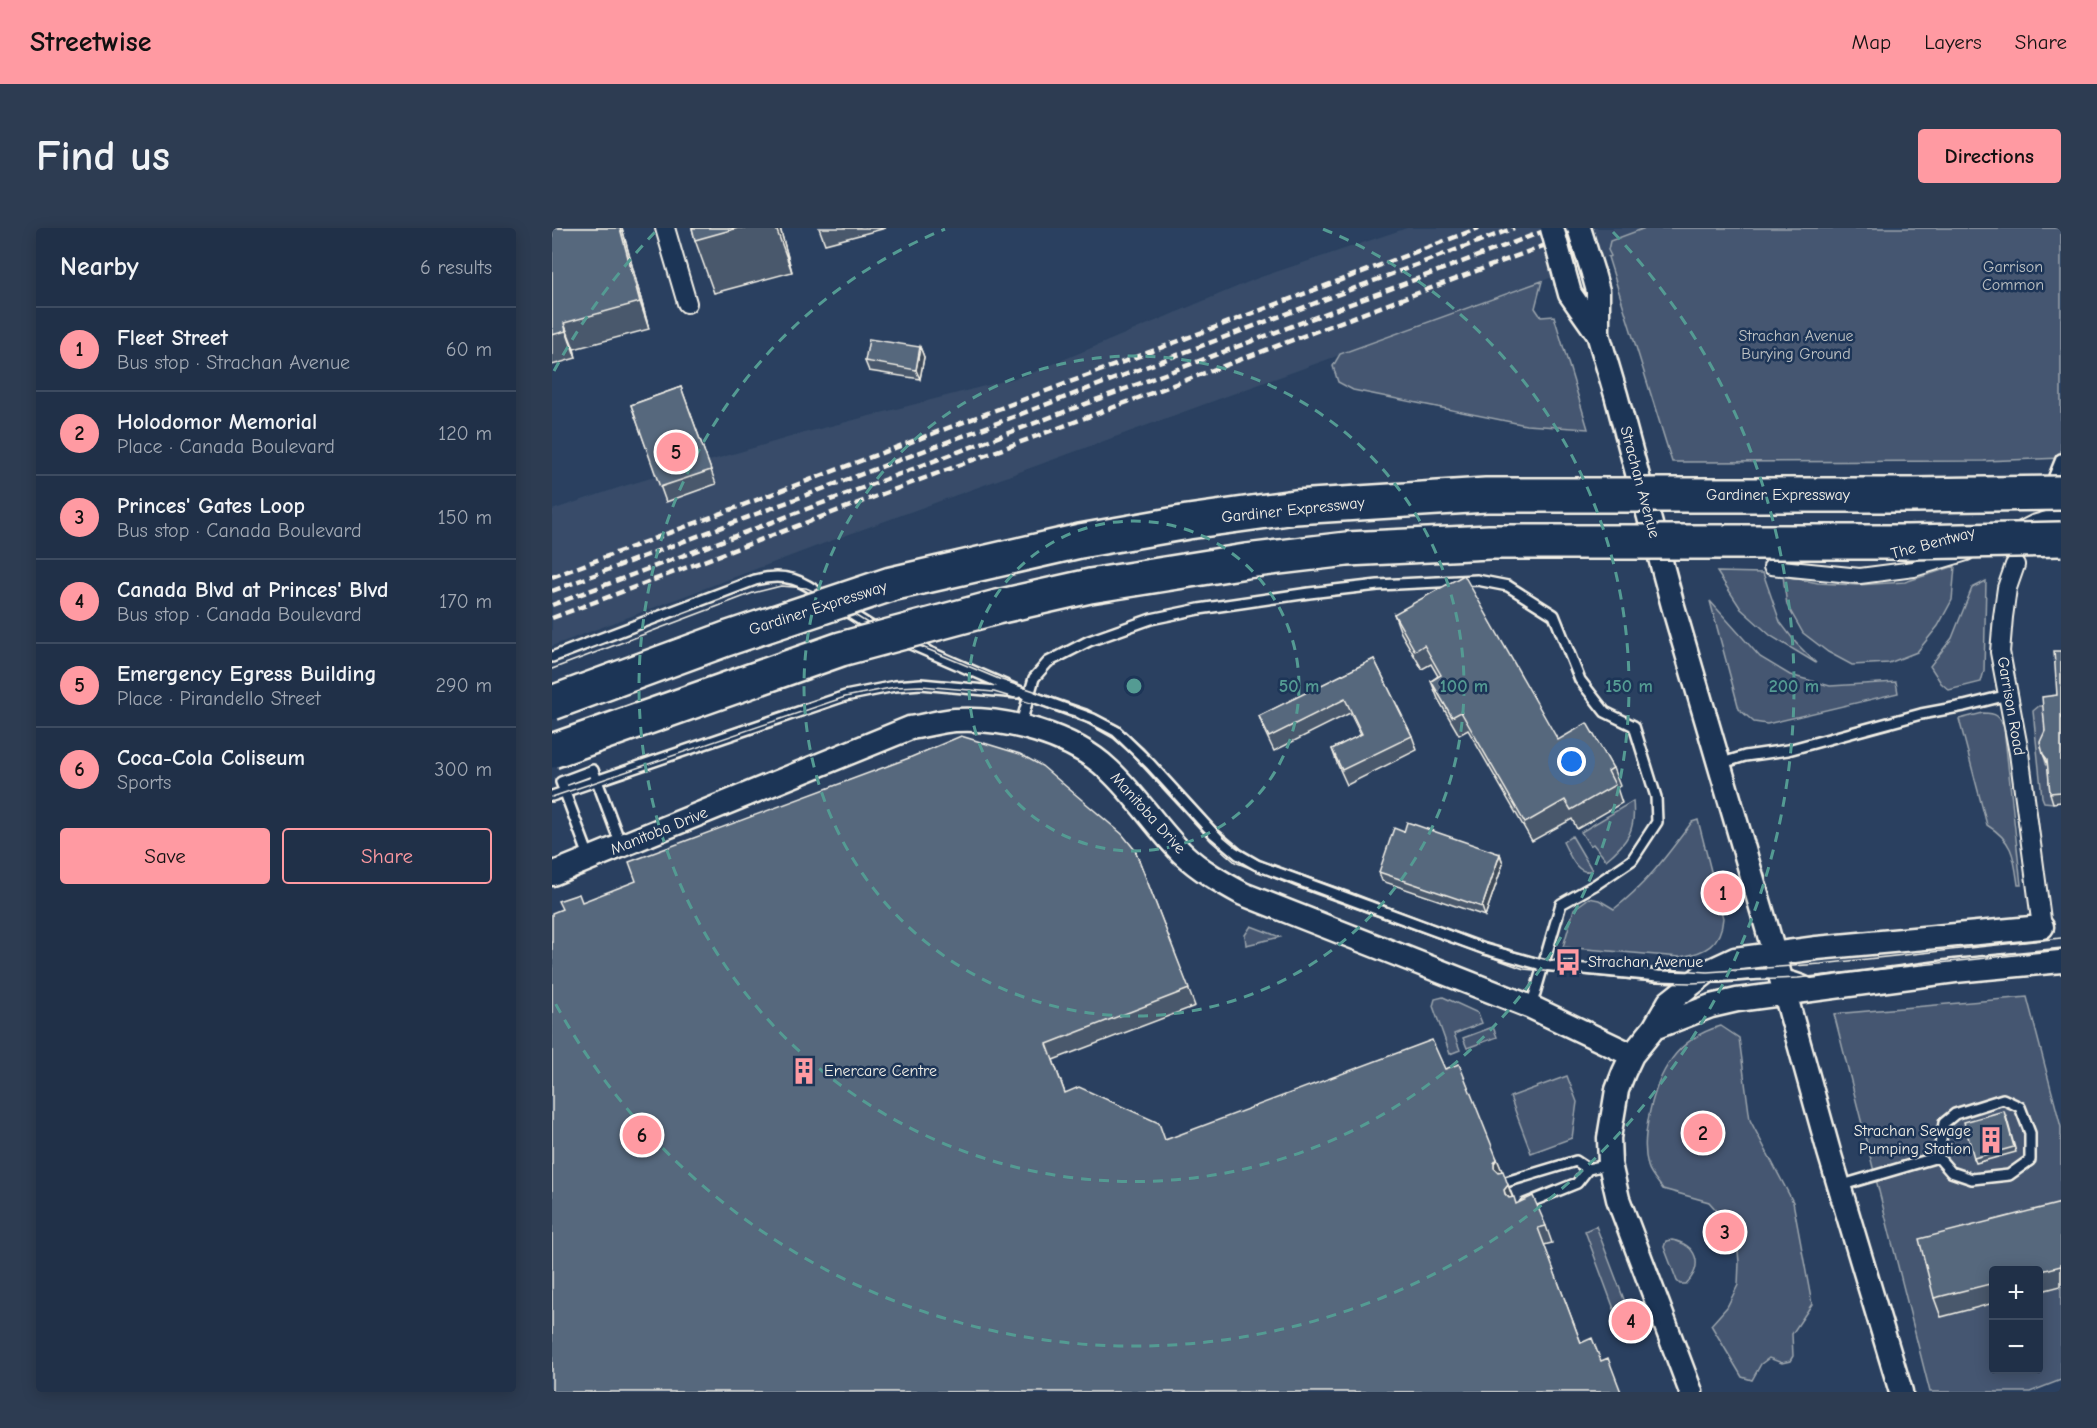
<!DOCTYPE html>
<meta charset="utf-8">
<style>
body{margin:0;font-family:"Comic Neue",sans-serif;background:#2d3c52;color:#f1f3f6}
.controls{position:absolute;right:18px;bottom:18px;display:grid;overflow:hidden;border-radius:6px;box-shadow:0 3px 15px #0003}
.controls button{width:54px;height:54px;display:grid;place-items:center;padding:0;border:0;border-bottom:2px solid #3d4b60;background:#203048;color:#f1f3f6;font:30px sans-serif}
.you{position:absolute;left:1020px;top:534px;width:21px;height:21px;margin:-15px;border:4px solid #fff;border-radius:50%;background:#1a73e8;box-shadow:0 0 0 9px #1a73e833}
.badge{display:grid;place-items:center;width:39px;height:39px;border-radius:50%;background:#ff9aa2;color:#111;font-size:20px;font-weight:700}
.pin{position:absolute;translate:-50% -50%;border:3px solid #fff;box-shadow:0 2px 6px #0006}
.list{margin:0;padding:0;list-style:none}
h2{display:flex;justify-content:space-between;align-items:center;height:78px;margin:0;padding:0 24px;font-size:26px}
h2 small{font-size:20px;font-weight:400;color:#a2a9b4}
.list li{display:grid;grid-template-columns:39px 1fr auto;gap:18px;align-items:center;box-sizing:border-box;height:84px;padding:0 24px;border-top:2px solid #3d4b60}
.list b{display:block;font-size:22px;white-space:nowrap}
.list p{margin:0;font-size:20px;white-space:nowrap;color:#a2a9b4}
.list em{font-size:20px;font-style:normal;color:#a2a9b4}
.actions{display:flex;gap:12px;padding:18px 24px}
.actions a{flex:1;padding:14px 0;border:2px solid #ff9aa2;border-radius:6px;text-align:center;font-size:21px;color:#ff9aa2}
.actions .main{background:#ff9aa2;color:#111}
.map{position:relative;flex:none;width:1509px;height:1164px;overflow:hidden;border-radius:6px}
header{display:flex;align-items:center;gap:36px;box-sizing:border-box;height:84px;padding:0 30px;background:#ff9aa2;color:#111}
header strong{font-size:28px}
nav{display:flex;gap:33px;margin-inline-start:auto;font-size:21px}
.intro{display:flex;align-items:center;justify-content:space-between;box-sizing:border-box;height:144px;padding:0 36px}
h1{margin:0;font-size:42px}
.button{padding:15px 27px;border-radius:6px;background:#ff9aa2;color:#111;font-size:21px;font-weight:700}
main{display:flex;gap:36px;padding:0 36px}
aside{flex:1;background:#203048;border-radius:6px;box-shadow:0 3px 15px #0003}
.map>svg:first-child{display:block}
</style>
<header>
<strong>Streetwise</strong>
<nav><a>Map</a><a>Layers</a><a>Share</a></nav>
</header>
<div class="intro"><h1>Find us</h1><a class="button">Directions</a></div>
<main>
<aside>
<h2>Nearby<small>6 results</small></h2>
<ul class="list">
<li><span class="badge">1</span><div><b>Fleet Street</b><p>Bus stop · Strachan Avenue</p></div><em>60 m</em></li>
<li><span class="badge">2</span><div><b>Holodomor Memorial</b><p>Place · Canada Boulevard</p></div><em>120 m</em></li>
<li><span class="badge">3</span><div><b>Princes' Gates Loop</b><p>Bus stop · Canada Boulevard</p></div><em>150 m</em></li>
<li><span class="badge">4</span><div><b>Canada Blvd at Princes' Blvd</b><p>Bus stop · Canada Boulevard</p></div><em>170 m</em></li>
<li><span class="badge">5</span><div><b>Emergency Egress Building</b><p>Place · Pirandello Street</p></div><em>290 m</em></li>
<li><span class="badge">6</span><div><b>Coca-Cola Coliseum</b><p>Sports</p></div><em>300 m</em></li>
</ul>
<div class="actions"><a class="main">Save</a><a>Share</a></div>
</aside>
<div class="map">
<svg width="1509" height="1164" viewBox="0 0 1509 1164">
<rect width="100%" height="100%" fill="#2a4060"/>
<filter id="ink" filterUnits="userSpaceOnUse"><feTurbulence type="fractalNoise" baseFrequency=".0167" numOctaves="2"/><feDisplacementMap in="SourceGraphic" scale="12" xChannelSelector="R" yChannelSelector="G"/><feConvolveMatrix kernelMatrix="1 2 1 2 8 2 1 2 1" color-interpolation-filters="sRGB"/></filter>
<g filter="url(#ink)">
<!-- built -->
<path fill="#374c69" d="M855 0H1135L273 315 0 418V282L72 258 252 205 475 147 706 50Z"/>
<!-- green -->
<path fill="#445771" stroke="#9ca4ac" stroke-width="1.5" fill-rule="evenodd" d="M1093 0H1509V230L1432 233 1120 234 1056 29 1059 28 1056 22 1058 13Z
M990 53 983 80 989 89 1002 88 1036 201 974 197 801 162 786 154 781 138 788 126Z
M1403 338 1400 372 1386 398 1365 424 1337 435 1300 437 1276 424 1251 405 1235 377 1231 348 1266 355 1305 357 1353 354Z
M1165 344 1211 345 1228 394 1244 415 1264 435 1219 408 1189 381Z
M1434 353 1432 443 1429 454 1397 462 1389 455 1378 438 1400 410 1420 360Z
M1158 373 1208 429 1238 447 1278 458 1344 454 1346 465 1215 496 1202 494 1187 481Z
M1487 478H1493L1496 512 1491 524 1494 536 1499 541 1501 575 1492 574 1490 569 1481 483Z
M1431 485C1444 485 1448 488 1452 500L1469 657H1466C1462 628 1461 613 1435 597L1407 491Z
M1081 573C1084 602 1076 614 1054 632L1041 616 1038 618 1029 604Z
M1146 592 1171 690C1169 717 1153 725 1128 729L1011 719 1022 681 1037 670 1047 672 1062 681C1094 657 1116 626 1140 594Z
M1020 608 1040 642C1025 649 1017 625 1011 614Z
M699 698 728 709 694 717 693 707Z
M891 769 926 785 930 795 902 806 908 822 898 826 881 778 883 771Z
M1475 769 1509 899V1152L1478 1164H1378L1282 786ZM1442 1042H1486V1142H1442Z
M1169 798 1187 810 1198 892 1241 974 1260 1076 1240 1106 1241 1128 1238 1133 1230 1135 1217 1130 1209 1136 1200 1152 1190 1149 1159 1097 1175 1079 1186 1057 1187 1034 1184 1004 1157 974 1111 961C1106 954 1098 946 1096 938 1091 921 1094 903 1097 887 1106 844 1125 810 1169 798Z
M941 799 945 809 915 820 911 810Z
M1015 848 1025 874 1020 910 979 925 958 869Z
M1044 998 1084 1103 1072 1108 1033 1003Z
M1120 1012C1145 1017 1152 1037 1134 1056H1128L1125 1053 1112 1019 1114 1013Z"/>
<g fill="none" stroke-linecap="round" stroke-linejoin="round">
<defs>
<path id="service" d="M1498 258 1509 231
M291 381 325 402
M354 414 476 467 541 491 564 503 598 536 661 605 686 626 705 637 933 721 990 737 1106 748 1141 749
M0 429 203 352C234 344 250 352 274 370
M468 499 482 450 496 434 537 413 599 391 647 381 757 365 826 357 925 352 956 358 1002 387 1028 452 1053 484 1082 498 1104 569 1105 594 1080 632 1043 657 1009 676 979 779
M1167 536 1193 528 1236 522 1369 486 1412 478 1456 467
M0 568 293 468 343 458 369 456 465 465
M38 631 9 554 41 542 69 617
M1161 749C1201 749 1223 738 1261 757
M954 954 1024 933 1036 941
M1287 958 1386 929 1392 895 1403 886 1451 871 1468 879 1478 905V932L1457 947 1420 951 1399 944 1386 929
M973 976 1025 955 1036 941 1058 936"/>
<path id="pedestrian" d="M1465 303 1481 295 1509 287
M1219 339 1308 348 1362 341 1415 325"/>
<path id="minor" d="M113 0 135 75
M1463 337 1455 360 1451 389 1448 424 1467 525 1490 699"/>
<path id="tertiary" d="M1041 45 1046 63V106
M1015 55 1018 66 1046 106 1064 167 1121 378 1215 700 1277 924 1349 1164
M0 646 358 500C373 498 388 493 403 492 454 489 520 507 557 542 584 567 604 599 630 625 648 642 669 654 691 666L979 779 1080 827
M1102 800 1159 778 1185 772 1403 743 1509 733
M1139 1164 1066 971 1058 936 1057 910 1065 862 1072 844 1080 827 1102 800 1117 774 1155 744 1183 731 1265 720 1490 699"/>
</defs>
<!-- service casing -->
<use href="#service" stroke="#f4f1e8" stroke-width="14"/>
<!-- pedestrian casing -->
<use href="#pedestrian" stroke="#f4f1e8" stroke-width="18"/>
<!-- minor casing -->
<use href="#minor" stroke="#f4f1e8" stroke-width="22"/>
<!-- tertiary casing -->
<use href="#tertiary" stroke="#f4f1e8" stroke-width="27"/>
<!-- service -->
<use href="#service" stroke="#1d3557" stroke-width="9"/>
<!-- pedestrian -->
<use href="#pedestrian" stroke="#1d3557" stroke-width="14"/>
<!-- minor -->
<use href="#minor" stroke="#1d3557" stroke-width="18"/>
<!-- tertiary -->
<use href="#tertiary" stroke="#1d3557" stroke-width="22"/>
<!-- tram -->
<path stroke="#f4f1e8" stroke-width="1.5" d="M0 441 201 365 229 358 254 360 270 367 322 399 447 451 535 481 568 499 591 520 672 609 684 619 707 632 798 664 920 711 963 724 992 731 1016 734 1155 744 1269 736 1509 710
M0 569 293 469 343 459 369 458 442 464 522 488 561 510 579 526 659 613 683 634 744 659 972 741 1101 754 1139 755 1246 750 1509 722"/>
<!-- rail -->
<path stroke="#f4f1e8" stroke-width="4.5" stroke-dasharray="9 4.5" stroke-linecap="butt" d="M0 349 927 0
M0 363 962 0
M0 377 1000 0
M0 390 1039 0"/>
<defs>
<path id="tertiary-bridge" d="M1000 0 1015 55
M1027 0 1041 45"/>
<path id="motorway-bridge" d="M0 475 174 411 339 356 528 313 636 294 743 279 934 267H1361L1509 265
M0 523 289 421 445 379 538 358 694 333 795 321 937 314H1355L1509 311"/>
</defs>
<!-- tertiary-bridge casing -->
<use href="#tertiary-bridge" stroke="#f4f1e8" stroke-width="27" stroke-linecap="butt"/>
<!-- motorway-bridge casing -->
<use href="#motorway-bridge" stroke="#f4f1e8" stroke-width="38" stroke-linecap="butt"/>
<!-- tertiary-bridge -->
<use href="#tertiary-bridge" stroke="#1d3557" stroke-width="22"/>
<!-- motorway-bridge -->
<use href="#motorway-bridge" stroke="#1d3557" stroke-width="33"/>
</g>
<!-- wall -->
<path fill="#4a596c" stroke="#f4f1e8" stroke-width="1.5" d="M0 0H70L97 101 22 121 24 130 0 137Z
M140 0H228L240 44 162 65 143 12Z
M267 0H334L273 16Z
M368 119 372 129 368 151 317 143 313 133Z
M129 159 164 256 114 274 79 177Z
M842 386 1006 512 1061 540 1068 558 1065 560 1070 575 1025 601 1020 591 980 613 916 502 907 507 886 471 879 453 886 448 879 436 870 441 849 405Z
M1509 423V574L1501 575 1498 565 1496 537 1491 526 1493 503 1505 467Z
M822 431 860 508 865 522 795 557 785 535 780 521 809 507 798 485 722 523 712 502 707 488Z
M852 604 948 626 951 636 933 688 830 653 827 644Z
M583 622 643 778 501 832 513 865 613 912 893 841 945 931 964 976 994 998 1000 1015 992 1017 1029 1115 1049 1133 1069 1164 30 674Z
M1454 888 1464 924 1424 935 1422 930Z
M1509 975V1058L1486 1064V1042H1442V1075L1389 1089 1382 1070Z"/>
<!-- shaded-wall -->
<path fill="#3c4858" stroke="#f4f1e8" stroke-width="1.5" d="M68 0H70L97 101 88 74Z
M224 0H228L240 44Z
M12 95 22 121 24 130 14 103Z
M368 119 372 129 368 151 364 142Z
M948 626 951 636 933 688 930 679Z
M945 931 952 948 942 940V935Z
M956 957 962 974 953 966 952 962Z"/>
<!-- building -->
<path fill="#56677d" stroke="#f4f1e8" stroke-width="1.5" d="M0 0H68L88 74 12 95 14 103 0 107Z
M140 0H186L143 12Z
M317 111 368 119 364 142 313 133Z
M129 159 159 242 108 259 79 177Z
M912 347 1006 512 1035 495 1061 540 1056 543 1063 557 1019 582 1013 572 973 595 909 484 900 489 879 453 889 447 872 417 863 423 842 386Z
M1502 423H1509V564L1498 565 1495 531 1491 526 1488 514 1493 503 1490 469 1505 467Z
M822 431 860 508 790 542 780 521 810 506 793 471 717 509 707 488Z
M409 508 468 526 490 538 570 606 583 622 637 761 495 816 513 865 527 859 607 895 613 912 880 812 893 841 907 836 945 931 942 935V940L946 944 951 943 956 957 952 962 953 966 957 970 962 969 964 976 981 968 994 998 986 1000 1029 1115 1040 1110 1049 1133 1056 1130 1069 1164H0V685L10 681 6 673 27 666 30 674 84 653 77 634 357 530Z
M855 594 948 626 930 679 827 644 842 600 852 604Z
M1452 883 1462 919 1422 930 1412 894Z
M1509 975V1038L1486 1044V1042H1442V1055L1382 1070 1367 1011Z"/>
</g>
<!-- distance rings -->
<g fill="none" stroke="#549b93" stroke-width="3" stroke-dasharray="10 8">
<circle cx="582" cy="458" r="165"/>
<circle cx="582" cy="458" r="330"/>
<path d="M771 1A495 495 0 1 1 393 1"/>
<path d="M2 143A660 660 0 0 1 103 4M1061 4A660 660 0 1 1 2 773"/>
</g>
<!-- icons -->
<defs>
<symbol id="bus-bare" viewBox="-9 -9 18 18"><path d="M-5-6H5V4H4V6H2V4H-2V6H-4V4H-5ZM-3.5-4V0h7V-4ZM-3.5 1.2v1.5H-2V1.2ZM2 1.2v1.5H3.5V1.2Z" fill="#ff9aa2" stroke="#1d3557" stroke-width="2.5" paint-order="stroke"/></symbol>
<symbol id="building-bare" viewBox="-9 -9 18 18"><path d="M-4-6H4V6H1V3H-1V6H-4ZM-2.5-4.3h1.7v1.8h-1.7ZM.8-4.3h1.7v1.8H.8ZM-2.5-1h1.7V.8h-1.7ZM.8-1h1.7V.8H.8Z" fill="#ff9aa2" stroke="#1d3557" stroke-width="2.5" paint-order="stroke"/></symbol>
</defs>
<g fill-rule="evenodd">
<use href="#bus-bare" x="997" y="715" width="38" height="38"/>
<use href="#building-bare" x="233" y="824" width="38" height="38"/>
<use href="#building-bare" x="1420" y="893" width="38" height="38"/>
</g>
<g text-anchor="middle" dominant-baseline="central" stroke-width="5" stroke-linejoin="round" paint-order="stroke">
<!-- park labels -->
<g font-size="16" fill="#bfc3c4" stroke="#1d3557">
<text x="1461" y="39">Garrison<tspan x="1461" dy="18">Common</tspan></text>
<text x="1244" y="108">Strachan Avenue<tspan x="1244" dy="18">Burying Ground</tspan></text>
</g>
<!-- street labels -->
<g font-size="16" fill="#f4f1e8" stroke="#1d3557">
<text transform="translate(1088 254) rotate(75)">Strachan Avenue</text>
<text x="1226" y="267">Gardiner Expressway</text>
<text transform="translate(741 282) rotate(-6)">Gardiner Expressway</text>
<text transform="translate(1381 315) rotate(-15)">The Bentway</text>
<text transform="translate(266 380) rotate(-18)">Gardiner Expressway</text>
<text transform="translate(1459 478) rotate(80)">Garrison Road</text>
<text transform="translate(596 585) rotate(48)">Manitoba Drive</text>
<text transform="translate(107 603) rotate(-22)">Manitoba Drive</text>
</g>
<!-- poi labels -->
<g font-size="16" fill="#f4f1e8" stroke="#1d3557" text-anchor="start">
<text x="1036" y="734">Strachan Avenue</text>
<text x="272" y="843">Enercare Centre</text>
<text x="1419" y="903" text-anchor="end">Strachan Sewage<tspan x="1419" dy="18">Pumping Station</tspan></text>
</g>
</g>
<circle cx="582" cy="458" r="9" fill="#549b93" stroke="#1d3557" stroke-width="3"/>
<g font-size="18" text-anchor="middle" font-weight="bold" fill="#549b93" stroke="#1d3557" stroke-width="5" stroke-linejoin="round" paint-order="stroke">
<text x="747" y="464">50 m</text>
<text x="912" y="464">100 m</text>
<text x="1077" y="464">150 m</text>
<text x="1242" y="464">200 m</text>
</g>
</svg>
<div class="controls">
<button>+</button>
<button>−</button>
</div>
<div class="you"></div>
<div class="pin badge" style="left:1171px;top:665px">1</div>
<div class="pin badge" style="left:1151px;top:905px">2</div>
<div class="pin badge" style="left:1173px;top:1004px">3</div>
<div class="pin badge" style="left:1079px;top:1093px">4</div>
<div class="pin badge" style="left:124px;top:224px">5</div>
<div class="pin badge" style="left:90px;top:907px">6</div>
</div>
</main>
